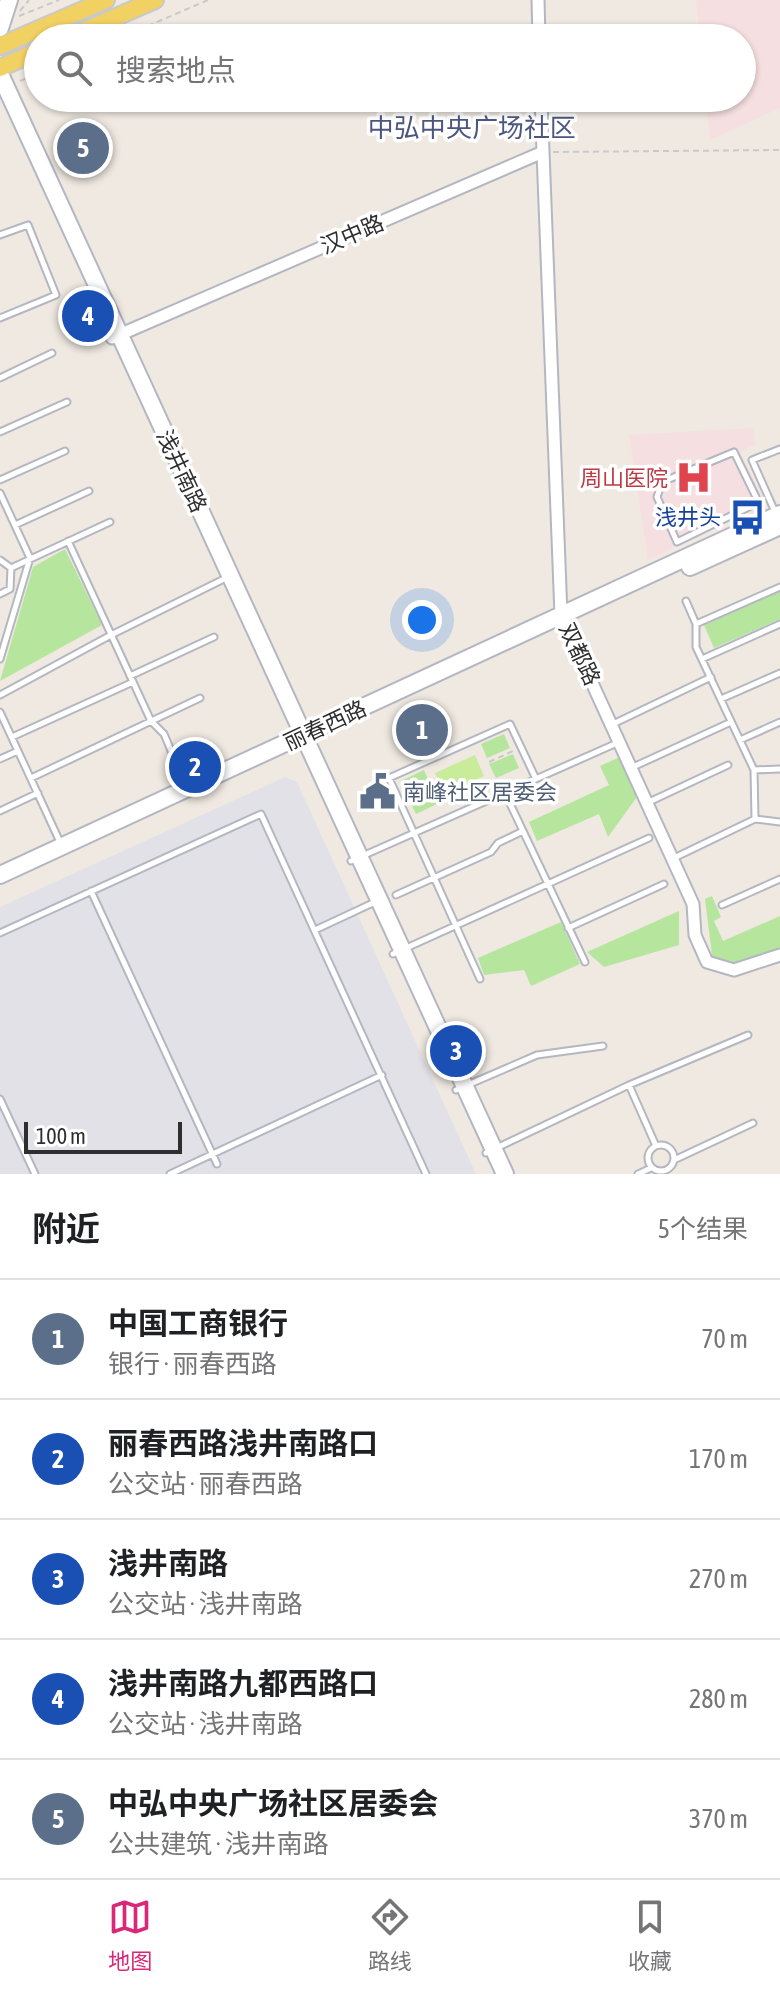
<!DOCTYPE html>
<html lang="zh">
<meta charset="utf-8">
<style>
body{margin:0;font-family:"Asap Condensed","Noto Sans SC",sans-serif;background:#f2f2f2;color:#202124}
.scale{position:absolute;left:24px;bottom:20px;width:158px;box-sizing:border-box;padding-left:8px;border:4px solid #2e2e2e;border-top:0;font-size:22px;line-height:28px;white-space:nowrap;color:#2e2e2e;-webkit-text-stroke:6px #fff;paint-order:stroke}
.you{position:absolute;left:422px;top:620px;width:28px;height:28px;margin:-20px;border:6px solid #fff;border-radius:50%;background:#1a73e8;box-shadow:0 0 0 12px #1a73e833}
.badge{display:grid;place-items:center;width:52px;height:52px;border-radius:50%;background:#db2777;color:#fff;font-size:26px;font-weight:700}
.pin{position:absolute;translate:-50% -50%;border:4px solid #fff;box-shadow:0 2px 8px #0006}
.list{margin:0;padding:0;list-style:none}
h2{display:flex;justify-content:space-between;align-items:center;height:104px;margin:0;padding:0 32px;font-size:34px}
h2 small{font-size:26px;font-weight:400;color:#757577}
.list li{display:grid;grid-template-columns:52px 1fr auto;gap:24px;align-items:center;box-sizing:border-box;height:120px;padding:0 32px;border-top:2px solid #e0e0e0}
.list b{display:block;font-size:30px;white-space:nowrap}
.list p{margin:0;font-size:26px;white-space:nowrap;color:#757577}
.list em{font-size:26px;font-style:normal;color:#757577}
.icon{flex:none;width:44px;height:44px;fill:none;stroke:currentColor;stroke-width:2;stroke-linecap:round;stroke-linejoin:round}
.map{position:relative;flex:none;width:780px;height:1174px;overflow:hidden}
.search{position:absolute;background:#fff;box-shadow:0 2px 6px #0004;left:24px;right:24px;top:24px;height:88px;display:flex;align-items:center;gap:20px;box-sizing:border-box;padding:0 28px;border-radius:44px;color:#757577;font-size:30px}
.sheet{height:704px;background:#fff}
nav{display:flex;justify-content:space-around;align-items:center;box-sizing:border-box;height:112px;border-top:2px solid #e0e0e0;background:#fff;font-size:22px;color:#757577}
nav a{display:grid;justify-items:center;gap:4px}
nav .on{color:#db2777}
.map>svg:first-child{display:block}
</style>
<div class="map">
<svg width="780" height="1174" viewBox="0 0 780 1174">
<rect width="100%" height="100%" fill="#efe9e1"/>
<!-- industrial -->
<path fill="#e3e1e8" d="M285 777 297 782 476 1174H0V907Z"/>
<!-- medical -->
<path fill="#f5dfe0" d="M696 0H780V108L710 140 706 98H742V38H700Z
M753 428 756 444 740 452 766 504 648 560 629 435Z"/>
<!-- green -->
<path fill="#b6e59e" d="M65 549 102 625 0 681 33 567Z
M780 591V619L714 648 704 625Z
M504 734 510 748 487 758 481 744Z
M513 754 519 768 496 778 489 764Z
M622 756 639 794 608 837 599 814 537 841 529 822 609 785 600 766Z
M424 770 430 784 407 795 401 781Z
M433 789 439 803 416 814 409 800Z
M712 896 721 917 714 921 723 941 780 916V955L738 967 713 963 705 899Z
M679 911V945L604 967 587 952Z
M561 922 580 964 531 986 524 970 484 975 478 958Z"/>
<!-- pitch -->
<path fill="#c9ec9a" d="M475 755 484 776 445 794 435 773Z"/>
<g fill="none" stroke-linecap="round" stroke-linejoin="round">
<defs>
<path id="lane" d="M0 235 28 225 56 295 0 318
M0 378 52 353
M0 432 67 402
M734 452 756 497 755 504 677 542 657 497 662 482Z
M0 480 65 451
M0 493 30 558 0 659
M776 514 752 460 780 449
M15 525 89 491
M68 541 151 721 164 734 185 784
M0 560 11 568
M11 568 110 522
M0 594 10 589 11 568
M696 624 780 587
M702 659 780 624
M130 676 214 637
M0 695 111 635 226 578
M721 699 780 673
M0 712 60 842
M613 724 711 677
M12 737 133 682
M740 740 780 722
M0 759 18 751
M633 767 731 722
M754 770 780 769
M31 778 200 698
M505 793 585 962
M649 802 728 765
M0 811 38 793
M755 819 780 822
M674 858 755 819 754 770 696 647V624L686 601
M351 861 617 743
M91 891 217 1164
M396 895 491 852 498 843 523 831
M722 905 780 879
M568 928 664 884
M315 930 375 902
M0 933 261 814 426 1174
M393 954 649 838
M480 979 389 778 510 724 536 779
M629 1085 656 1146
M456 1090 537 1055 603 1046
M0 1099 35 1174
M648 1158a13 13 0 1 1 26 0a13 13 0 1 1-26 0Z
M486 1153 629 1085 748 1035
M674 1160 753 1123
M170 1174 382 1075
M638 1174 651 1168"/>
<path id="street" d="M538 0 539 38
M543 152 561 615 693 904 695 935 707 962 734 970 780 955
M112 338 543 152 541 98"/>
<path id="secondary" d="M0 28 9 0
M0 74 505 1174
M690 567 780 526
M0 875 780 514"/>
<path id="primary" d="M68 38 155 0
M0 46 106 0
M0 68 38 51"/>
</defs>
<!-- lane casing -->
<use href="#lane" stroke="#b4b7c1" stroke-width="9"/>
<!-- street casing -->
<use href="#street" stroke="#b4b7c1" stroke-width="15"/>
<!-- secondary casing -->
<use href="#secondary" stroke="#b4b7c1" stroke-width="20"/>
<!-- primary casing -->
<use href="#primary" stroke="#c9c9c9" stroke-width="20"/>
<!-- path -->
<path stroke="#c9c9c9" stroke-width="2" stroke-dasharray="6 4" stroke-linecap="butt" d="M20 11 29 0
M19 16 59 0
M120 38 208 0
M20 81 38 73
M553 152 780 150
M489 762 513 751
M408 798 432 787"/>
<!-- lane -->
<use href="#lane" stroke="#fff" stroke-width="5"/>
<!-- street -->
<use href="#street" stroke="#fff" stroke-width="11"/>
<!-- secondary -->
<use href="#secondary" stroke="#fff" stroke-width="16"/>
<!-- primary -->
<use href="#primary" stroke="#f2d163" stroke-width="16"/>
</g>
<!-- icons -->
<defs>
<symbol id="hospital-bare" viewBox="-9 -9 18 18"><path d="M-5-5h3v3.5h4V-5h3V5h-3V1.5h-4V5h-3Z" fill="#e0444e" stroke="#fff" stroke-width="2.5" paint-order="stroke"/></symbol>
<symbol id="bus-bare" viewBox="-9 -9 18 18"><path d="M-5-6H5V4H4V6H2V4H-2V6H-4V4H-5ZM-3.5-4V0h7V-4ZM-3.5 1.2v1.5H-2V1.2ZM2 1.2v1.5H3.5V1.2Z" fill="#1a4fb4" stroke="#fff" stroke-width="2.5" paint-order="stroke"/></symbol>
<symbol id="civic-bare" viewBox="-9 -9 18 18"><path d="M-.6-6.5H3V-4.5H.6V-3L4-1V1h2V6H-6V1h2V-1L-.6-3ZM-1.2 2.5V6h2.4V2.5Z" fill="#5c6f8a" stroke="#fff" stroke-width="2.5" paint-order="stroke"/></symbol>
</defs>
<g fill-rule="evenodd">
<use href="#hospital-bare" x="668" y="452" width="51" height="51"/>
<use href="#bus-bare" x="722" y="492" width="51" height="51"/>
<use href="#civic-bare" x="352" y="766" width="51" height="51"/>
</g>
<g text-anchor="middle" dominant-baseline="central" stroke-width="7" stroke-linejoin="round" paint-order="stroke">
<!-- street labels -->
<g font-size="22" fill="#2e2e2e" stroke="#fff">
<text transform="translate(352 234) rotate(-23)">汉中路</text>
<text transform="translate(182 471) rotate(65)">浅井南路</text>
<text transform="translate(580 654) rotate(65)">双都路</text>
<text transform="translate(325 725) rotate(-25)">丽春西路</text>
</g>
<!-- health labels -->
<g font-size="22" fill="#be3a42" stroke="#fff" text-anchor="end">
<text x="668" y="478">周山医院</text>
</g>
<!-- transit labels -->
<g font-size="22" fill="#164399" stroke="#fff" text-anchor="end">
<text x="721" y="517">浅井头</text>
</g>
<!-- service labels -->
<g font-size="22" fill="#4e5e75" stroke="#fff" text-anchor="start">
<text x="403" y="792">南峰社区居委会</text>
</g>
<!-- quarter labels -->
<g font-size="26" fill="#4d5680" stroke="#fff">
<text x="472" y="128">中弘中央广场社区</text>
</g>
</g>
</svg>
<div class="scale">100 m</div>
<div class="you"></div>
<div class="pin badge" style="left:422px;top:730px;background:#5c6f8a">1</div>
<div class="pin badge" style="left:195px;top:767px;background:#1a4fb4">2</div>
<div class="pin badge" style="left:456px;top:1051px;background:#1a4fb4">3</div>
<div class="pin badge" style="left:88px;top:316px;background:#1a4fb4">4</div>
<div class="pin badge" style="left:83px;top:148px;background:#5c6f8a">5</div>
<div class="search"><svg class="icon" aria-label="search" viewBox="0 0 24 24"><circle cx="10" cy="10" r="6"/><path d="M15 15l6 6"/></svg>搜索地点</div>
</div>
<section class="sheet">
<h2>附近<small>5个结果</small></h2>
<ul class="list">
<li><span class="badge" style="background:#5c6f8a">1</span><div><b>中国工商银行</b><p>银行 · 丽春西路</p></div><em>70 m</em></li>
<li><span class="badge" style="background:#1a4fb4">2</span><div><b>丽春西路浅井南路口</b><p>公交站 · 丽春西路</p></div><em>170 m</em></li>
<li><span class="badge" style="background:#1a4fb4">3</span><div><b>浅井南路</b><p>公交站 · 浅井南路</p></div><em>270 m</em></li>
<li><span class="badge" style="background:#1a4fb4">4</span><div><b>浅井南路九都西路口</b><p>公交站 · 浅井南路</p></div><em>280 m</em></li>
<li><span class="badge" style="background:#5c6f8a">5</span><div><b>中弘中央广场社区居委会</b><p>公共建筑 · 浅井南路</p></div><em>370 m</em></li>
</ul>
</section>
<nav>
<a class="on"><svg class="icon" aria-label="map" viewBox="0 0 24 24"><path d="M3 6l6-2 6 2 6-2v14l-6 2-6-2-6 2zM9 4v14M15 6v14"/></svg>地图</a>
<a><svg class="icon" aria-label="directions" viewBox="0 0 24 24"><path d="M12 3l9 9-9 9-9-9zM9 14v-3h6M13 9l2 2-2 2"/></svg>路线</a>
<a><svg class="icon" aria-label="saved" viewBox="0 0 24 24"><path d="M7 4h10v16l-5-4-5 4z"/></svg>收藏</a>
</nav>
